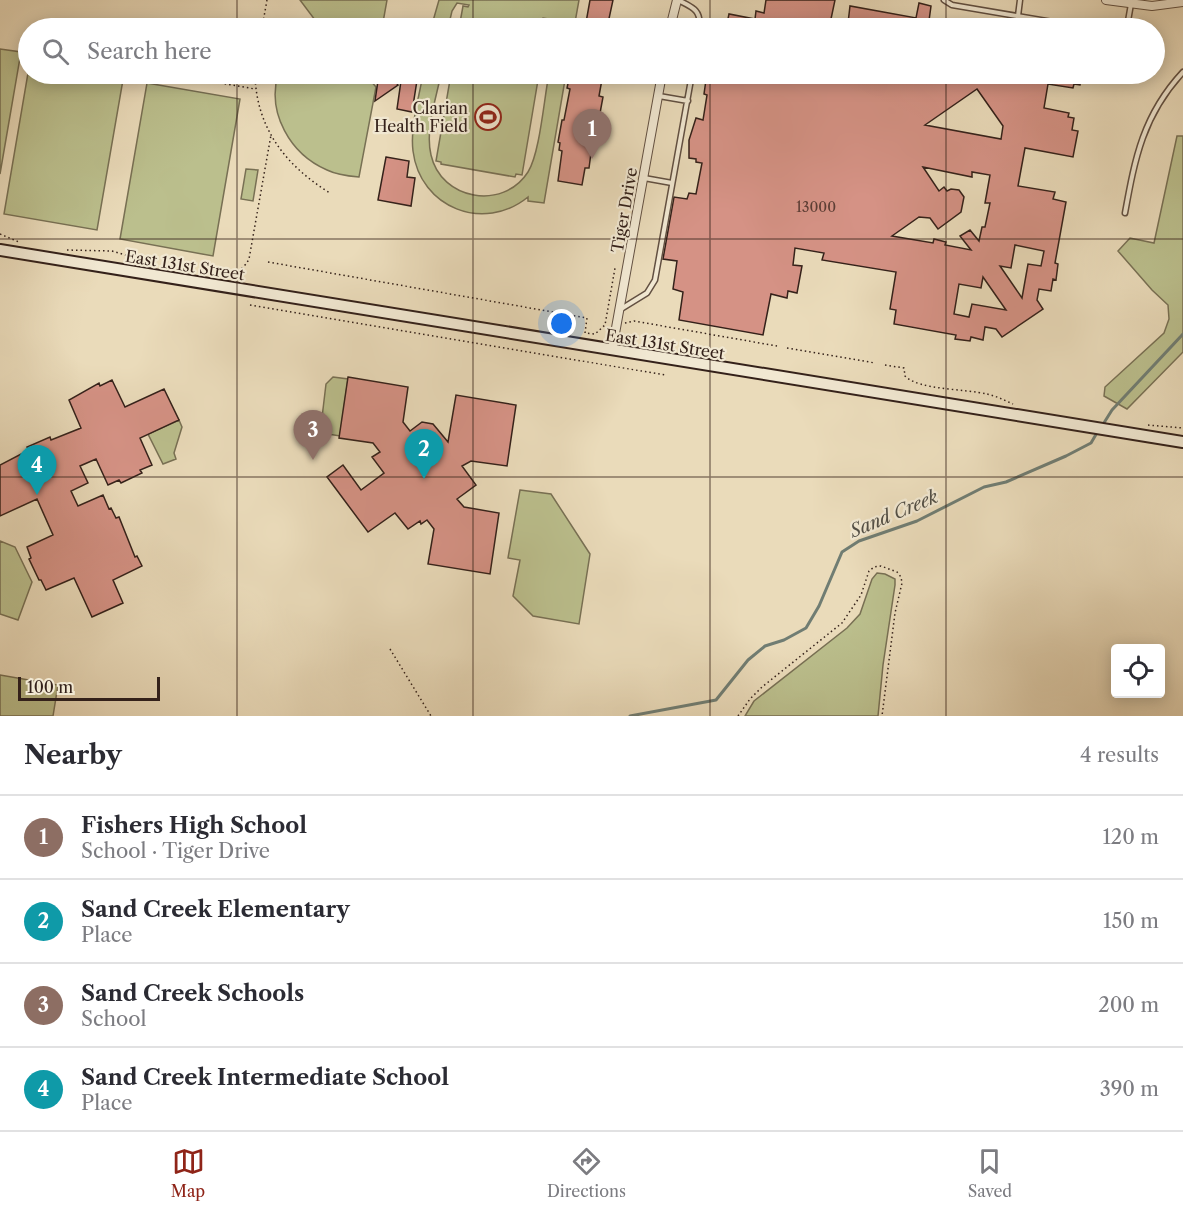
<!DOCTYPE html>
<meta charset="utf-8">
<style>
body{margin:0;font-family:"Libre Caslon Text",serif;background:#f7f7f7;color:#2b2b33}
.controls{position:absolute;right:18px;bottom:18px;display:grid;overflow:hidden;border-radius:6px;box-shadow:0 3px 15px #0003}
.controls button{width:54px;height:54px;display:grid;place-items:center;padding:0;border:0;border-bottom:2px solid #e1e1e2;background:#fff;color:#2b2b33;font:30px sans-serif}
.scale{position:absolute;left:18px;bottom:15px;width:142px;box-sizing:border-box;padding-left:6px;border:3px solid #34211a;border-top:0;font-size:16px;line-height:21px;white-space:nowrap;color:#34211a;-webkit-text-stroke:4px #f1e8d2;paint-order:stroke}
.you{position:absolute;left:562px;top:324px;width:21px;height:21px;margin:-15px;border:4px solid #fff;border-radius:50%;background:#1a73e8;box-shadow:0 0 0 9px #1a73e833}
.badge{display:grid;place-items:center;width:39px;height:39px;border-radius:50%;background:#8f2418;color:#fff;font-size:20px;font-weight:700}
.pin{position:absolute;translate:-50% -50px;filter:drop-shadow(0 2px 3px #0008)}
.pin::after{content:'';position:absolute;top:32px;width:21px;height:18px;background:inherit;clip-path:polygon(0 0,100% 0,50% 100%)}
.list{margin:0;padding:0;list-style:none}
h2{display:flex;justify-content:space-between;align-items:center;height:78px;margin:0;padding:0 24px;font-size:26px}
h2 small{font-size:20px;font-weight:400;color:#7c7c81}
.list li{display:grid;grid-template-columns:39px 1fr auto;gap:18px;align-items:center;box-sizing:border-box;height:84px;padding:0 24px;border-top:2px solid #e1e1e2}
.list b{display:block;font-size:22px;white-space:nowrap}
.list p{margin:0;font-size:20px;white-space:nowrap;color:#7c7c81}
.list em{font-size:20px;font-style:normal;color:#7c7c81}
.icon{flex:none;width:33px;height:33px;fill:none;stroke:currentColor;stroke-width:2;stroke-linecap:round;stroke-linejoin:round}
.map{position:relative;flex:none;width:1183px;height:716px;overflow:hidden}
.search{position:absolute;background:#fff;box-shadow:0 3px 15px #0003;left:18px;right:18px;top:18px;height:66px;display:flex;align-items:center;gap:15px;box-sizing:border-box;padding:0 21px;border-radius:33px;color:#7c7c81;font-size:22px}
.sheet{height:414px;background:#fff}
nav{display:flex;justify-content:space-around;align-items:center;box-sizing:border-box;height:84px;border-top:2px solid #e1e1e2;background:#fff;font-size:16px;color:#7c7c81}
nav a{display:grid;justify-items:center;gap:3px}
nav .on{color:#8f2418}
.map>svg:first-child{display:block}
</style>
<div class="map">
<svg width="1183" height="716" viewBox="0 0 1183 716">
<rect width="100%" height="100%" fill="#eadbba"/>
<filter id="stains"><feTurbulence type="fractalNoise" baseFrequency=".00333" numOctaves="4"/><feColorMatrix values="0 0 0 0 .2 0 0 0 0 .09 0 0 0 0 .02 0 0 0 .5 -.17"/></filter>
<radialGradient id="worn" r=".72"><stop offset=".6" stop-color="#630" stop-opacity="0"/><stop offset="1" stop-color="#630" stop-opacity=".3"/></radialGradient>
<!-- green -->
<path fill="#bbbf8d" stroke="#787054" stroke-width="1.5" d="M300 0H387L382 28H321Z
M439 0H579L574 28H556L554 20 543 18 542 20 548 22 547 28H459L463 6 468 7 469 5 457 3 452 11 448 28H431Z
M0 49 21 52 0 174Z
M28 73 124 74 97 230 4 214Z
M278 74H331L370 80 376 87 359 177C348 176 337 175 327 170 290 154 267 113 278 74Z
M423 74H441C436 99 425 130 431 155 441 200 503 211 528 172 540 153 544 98 549 74H566L544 203 528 201V197C484 233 420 208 413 151 410 126 419 98 423 74Z
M451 74H539L522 175 516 174 515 177 441 164V162L436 161Z
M147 83 240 99 213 256 120 239Z
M1177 136H1183V352L1127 409 1104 396 1105 387 1164 333 1169 319 1168 305 1152 290 1118 251 1130 238 1154 243Z
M246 169 258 170 253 201 241 199Z
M333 377 348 379 340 436 328 434 321 426 326 384Z
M179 420 182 427 174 453 176 459 163 464 148 434Z
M520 490 551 494 590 554 579 624 533 616 513 596 520 560 508 558Z
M0 541 15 547 32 582 18 620 0 614Z
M877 573 885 574 895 579V585L883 665 878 716H745L754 701 847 628 860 614 872 579Z
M0 675 58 685 53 716H0Z"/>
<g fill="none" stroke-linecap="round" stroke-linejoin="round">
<!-- stream -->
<path stroke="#707d73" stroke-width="3" d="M1102 426 1112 410 1183 334
M630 716 716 700 748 660 765 646 784 640 806 628 819 606 842 552 859 541 917 521 984 487 1006 482 1066 456 1091 443 1098 431"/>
</g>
<!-- building -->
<path fill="#d59285" stroke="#34211a" stroke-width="1.5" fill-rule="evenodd" d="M590 0H613L607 28H585Z
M766 0H835L831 19 848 23 850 6 916 18 919 3 931 6 928 28H726L729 14 755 19 756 11 764 13Z
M379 74H390L398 85 375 101Z
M402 74H418L412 112 397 109Z
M570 74H603L599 96 603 97 598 124 595 123 589 168H585L582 185 558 181 562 151 559 150 560 143 558 142 562 120H564L570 89 567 88Z
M715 74H1082L1080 85 1074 84 1073 88 1048 84 1044 108 1069 113 1068 117 1074 118 1072 130 1078 131 1073 157 1025 148 1018 186 1055 192 1053 199 1066 202 1055 263 1058 264 1056 280 1053 279 1051 291 1039 289 1037 300 1043 309 1002 337 996 329 985 327 983 340 971 337 970 341 955 339 956 335 894 324 896 310 890 309 896 272 822 260 824 253 795 248 793 265 802 266 797 293 788 291 787 298 771 294 763 335 679 320 683 292 673 289 677 261 663 259 674 197 687 199 689 193 696 194 702 163 696 162V159L689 158V140L696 118 703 120 707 95 704 94 706 80 714 81ZM977 89 1003 126 1001 139 925 125ZM923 167 972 177V172L990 175 985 203H990L985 227H982L979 241 970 230 960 236 971 250 945 245 946 242 934 239 933 243 892 236 919 217 930 218 938 229 961 212 964 197 959 190 951 189 947 191 944 187 939 191ZM1015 245 1044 251 1041 266 1028 264 1022 298 1000 266 1011 268ZM983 277 1006 310 972 304 969 317 954 314 959 284 981 288Z
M386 157 409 161 407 177 415 178 411 206 378 200Z
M348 377 408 387 403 422 410 431 422 422 433 424 448 442 456 395 516 405 507 466 471 461 462 466 476 485 457 499 464 507 499 513 490 574 428 564 434 529 427 520 421 524 420 521 408 529 395 513 368 532 336 489 327 477 343 465 361 490 384 473 372 457 380 452 373 443 339 438Z
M112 380 125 407 164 389 179 420 140 438 152 465 140 470 142 473 121 483 119 480 108 485 96 459 80 466 88 483 71 491 78 506 103 495 109 509 111 508 116 518 119 517 135 557 137 556 142 566 113 580 123 603 92 617 74 578 46 590 41 580H39L29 559 31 558 27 547 53 535 37 499 0 516V465L29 450 27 447 50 437 51 440 81 428 69 400 99 383 100 386Z"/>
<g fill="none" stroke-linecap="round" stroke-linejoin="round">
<defs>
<path id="lane" d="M678 0C692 7 702 10 699 28
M944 0 952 5 1088 28
M1018 16 1020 0
M1124 28 1128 21 1131 4
M659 96 688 101
M644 178 672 183
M1125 213C1135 158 1143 115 1183 72
M621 309 647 293 655 280 692 74"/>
<path id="street" d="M1106 0 1152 6 1183 2
M670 28 677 0
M612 350 662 74"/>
<path id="secondary" d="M0 250 1183 442"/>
</defs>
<!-- lane casing -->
<use href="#lane" stroke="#625042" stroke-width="7"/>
<!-- street casing -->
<use href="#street" stroke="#625042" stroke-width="10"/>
<!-- secondary casing -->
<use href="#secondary" stroke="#34211a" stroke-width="14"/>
<!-- path -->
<path stroke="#34211a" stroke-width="1.5" stroke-dasharray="1.5 3" stroke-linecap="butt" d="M262 28 267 0
M167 74 255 89
M255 74C256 128 286 166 330 193
M0 234 19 242
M67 250 112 251 159 265
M268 262 587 318 585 333 595 334 605 325 615 268
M211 273C226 275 241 275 249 259L271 135
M250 305 665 375
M625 323 634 321 777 346
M787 348 875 363
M885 365 904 368 905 376C918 390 967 389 987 394 996 396 1004 400 1013 404
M1148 425 1183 428
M390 649 431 716
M738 716 750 699 762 687 842 623 861 595 869 571 874 567 881 566 897 572 901 577 902 583 895 613 882 716"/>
<!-- lane -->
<use href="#lane" stroke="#f1e8d2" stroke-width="4"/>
<!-- street -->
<use href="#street" stroke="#f1e8d2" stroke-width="8"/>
<!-- secondary -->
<use href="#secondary" stroke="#f1e8d2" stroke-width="10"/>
</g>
<!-- grid -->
<path fill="none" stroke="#34211a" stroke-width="1.5" stroke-opacity="0.55" d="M237 0V28M473 0V28M710 0V28M946 0V28M237 74V716M473 74V716M710 74V716M946 74V716M0 239H1183M0 477H1183"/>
<!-- icons -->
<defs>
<symbol id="stadium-ring" viewBox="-11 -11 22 22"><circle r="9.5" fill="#f1e8d2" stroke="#8f2418" stroke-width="1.5"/><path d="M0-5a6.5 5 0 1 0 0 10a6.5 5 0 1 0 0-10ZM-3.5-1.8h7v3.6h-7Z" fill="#8f2418"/></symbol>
</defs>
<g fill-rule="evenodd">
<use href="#stadium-ring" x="473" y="102" width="30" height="30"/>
</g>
<g text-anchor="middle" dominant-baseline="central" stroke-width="4.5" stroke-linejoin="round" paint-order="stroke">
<!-- number labels -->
<g font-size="14" fill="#5c3d35">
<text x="816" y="207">13000</text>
</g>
<!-- poi labels -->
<g font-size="16" fill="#34211a" stroke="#f1e8d2" text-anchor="end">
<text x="468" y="108">Clarian<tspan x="468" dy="18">Health Field</tspan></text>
</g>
<!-- street labels -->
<g font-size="16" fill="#34211a" stroke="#f1e8d2">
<text transform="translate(624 210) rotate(-80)">Tiger Drive</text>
<text transform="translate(185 265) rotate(9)">East 131st Street</text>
<text transform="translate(665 344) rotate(9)">East 131st Street</text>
</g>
<!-- water labels -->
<g font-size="18" font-style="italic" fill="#524f46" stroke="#f1e8d2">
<text transform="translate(894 514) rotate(-23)">Sand Creek</text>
</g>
</g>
<rect width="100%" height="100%" filter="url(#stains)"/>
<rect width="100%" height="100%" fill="url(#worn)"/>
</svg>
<div class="controls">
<button><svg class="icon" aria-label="locate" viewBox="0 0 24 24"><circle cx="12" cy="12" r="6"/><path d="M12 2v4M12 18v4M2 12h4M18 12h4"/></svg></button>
</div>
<div class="scale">100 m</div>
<div class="you"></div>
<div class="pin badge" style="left:592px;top:159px;background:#8d6e63">1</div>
<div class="pin badge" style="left:424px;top:479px;background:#0f9aa8">2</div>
<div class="pin badge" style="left:313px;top:460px;background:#8d6e63">3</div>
<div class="pin badge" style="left:37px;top:495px;background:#0f9aa8">4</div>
<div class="search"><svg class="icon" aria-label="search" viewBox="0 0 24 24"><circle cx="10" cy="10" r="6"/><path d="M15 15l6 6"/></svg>Search here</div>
</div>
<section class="sheet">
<h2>Nearby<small>4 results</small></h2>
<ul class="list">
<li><span class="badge" style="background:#8d6e63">1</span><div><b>Fishers High School</b><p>School · Tiger Drive</p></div><em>120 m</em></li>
<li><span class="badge" style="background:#0f9aa8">2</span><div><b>Sand Creek Elementary</b><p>Place</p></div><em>150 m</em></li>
<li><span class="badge" style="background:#8d6e63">3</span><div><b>Sand Creek Schools</b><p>School</p></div><em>200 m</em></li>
<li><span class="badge" style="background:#0f9aa8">4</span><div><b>Sand Creek Intermediate School</b><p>Place</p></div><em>390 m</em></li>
</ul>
</section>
<nav>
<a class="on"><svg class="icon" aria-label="map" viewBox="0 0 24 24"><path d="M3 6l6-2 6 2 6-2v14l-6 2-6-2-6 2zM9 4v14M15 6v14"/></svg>Map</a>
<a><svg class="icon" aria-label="directions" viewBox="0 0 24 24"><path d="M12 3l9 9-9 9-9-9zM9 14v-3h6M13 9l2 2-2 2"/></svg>Directions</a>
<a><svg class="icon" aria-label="saved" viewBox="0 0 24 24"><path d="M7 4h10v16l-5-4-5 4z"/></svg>Saved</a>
</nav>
